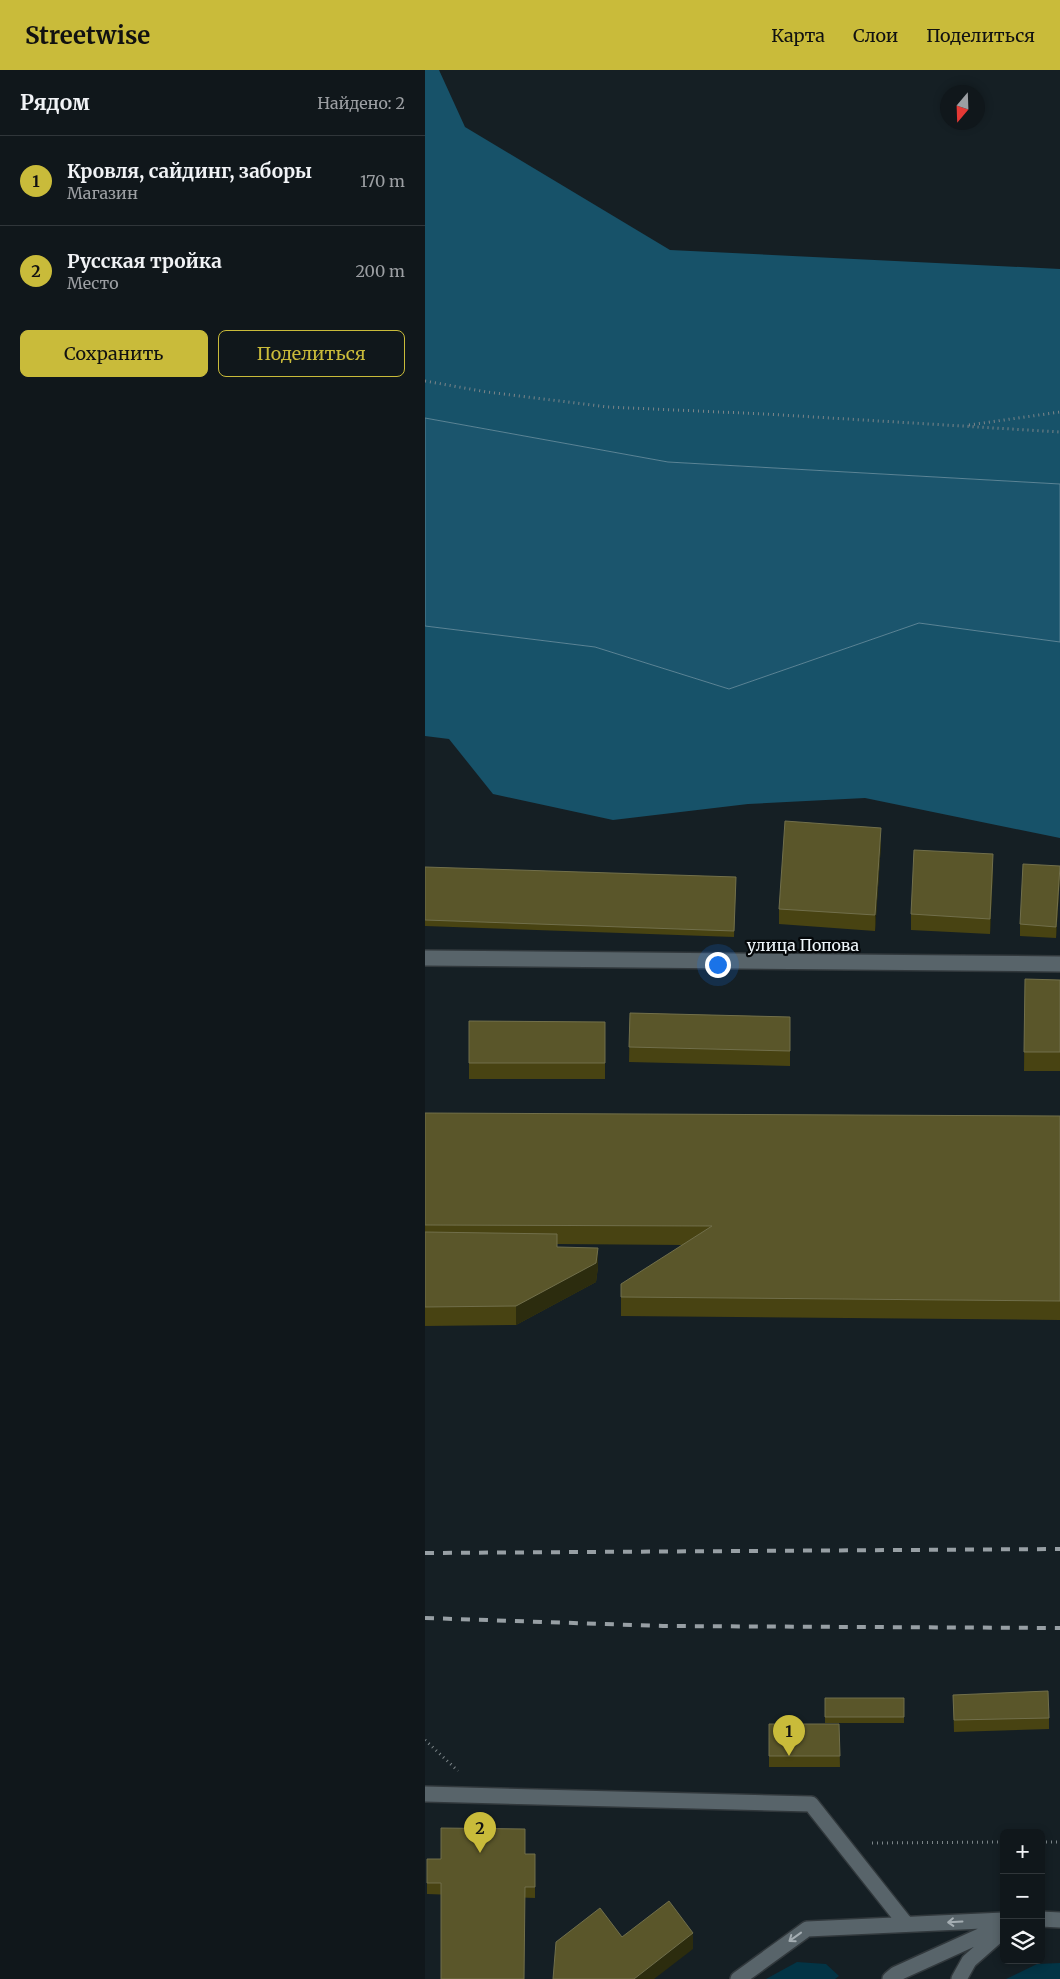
<!DOCTYPE html>
<html lang="ru">
<meta charset="utf-8">
<style>
body{margin:0;font-family:Merriweather,serif;background:#1e2428;color:#f1f3f6}
.controls{position:absolute;right:15px;bottom:15px;display:grid;overflow:hidden;border-radius:8px;box-shadow:0 2px 8px #0003}
.controls button{width:45px;height:45px;display:grid;place-items:center;padding:0;border:0;border-bottom:1px solid #30363a;background:#10171b;color:#f1f3f6;font:25px sans-serif}
.compass{position:absolute;left:515px;top:15px;width:45px;height:45px;border-radius:50%;background:#10171b;box-shadow:0 2px 8px #0003;rotate:199deg}
.you{position:absolute;left:292px;top:894px;width:18px;height:18px;margin:-12px;border:4px solid #fff;border-radius:50%;background:#1a73e8;box-shadow:0 0 0 8px #1a73e833}
.badge{display:grid;place-items:center;width:32px;height:32px;border-radius:50%;background:#c9bb3a;color:#111;font-size:16px;font-weight:700}
.pin{position:absolute;translate:-50% -41px;filter:drop-shadow(0 1px 2px #0008)}
.pin::after{content:'';position:absolute;top:26px;width:18px;height:15px;background:inherit;clip-path:polygon(0 0,100% 0,50% 100%)}
.list{margin:0;padding:0;list-style:none}
h2{display:flex;justify-content:space-between;align-items:center;height:65px;margin:0;padding:0 20px;font-size:21px}
h2 small{font-size:16px;font-weight:400;color:#9c9fa3}
.list li{display:grid;grid-template-columns:32px 1fr auto;gap:15px;align-items:center;box-sizing:border-box;height:90px;padding:0 20px;border-top:1px solid #30363a}
.list b{display:block;font-size:19px;white-space:nowrap}
.list p{margin:0;font-size:16px;white-space:nowrap;color:#9c9fa3}
.list em{font-size:16px;font-style:normal;color:#9c9fa3}
.actions{display:flex;gap:10px;padding:15px 20px}
.actions a{flex:1;padding:11px 0;border:1px solid #c9bb3a;border-radius:8px;text-align:center;font-size:18px;color:#c9bb3a}
.actions .main{background:#c9bb3a;color:#111}
.icon{flex:none;width:28px;height:28px;fill:none;stroke:currentColor;stroke-width:2;stroke-linecap:round;stroke-linejoin:round}
.map{position:relative;flex:none;width:635px;height:1909px;overflow:hidden}
header{display:flex;align-items:center;gap:30px;box-sizing:border-box;height:70px;padding:0 25px;background:#c9bb3a;color:#111}
header strong{font-size:24px}
nav{display:flex;gap:28px;margin-inline-start:auto;font-size:18px}
main{display:flex}
aside{flex:1;background:#10171b}
.map>svg:first-child{display:block}
</style>
<header>
<strong>Streetwise</strong>
<nav><a>Карта</a><a>Слои</a><a>Поделиться</a></nav>
</header>
<main>
<aside>
<h2>Рядом<small>Найдено: 2</small></h2>
<ul class="list">
<li><span class="badge">1</span><div><b>Кровля, сайдинг, заборы</b><p>Магазин</p></div><em>170 m</em></li>
<li><span class="badge">2</span><div><b>Русская тройка</b><p>Место</p></div><em>200 m</em></li>
</ul>
<div class="actions"><a class="main">Сохранить</a><a>Поделиться</a></div>
</aside>
<div class="map">
<svg width="635" height="1909" viewBox="0 0 635 1909">
<rect width="100%" height="100%" fill="#151f24"/>
<!-- green -->
<path fill="#033445" d="M372 1892 401 1894 414 1906 410 1909H341Z
M635 1893V1909H581L612 1894Z"/>
<!-- forest -->
<path fill="#175269" d="M0 0H14L40 57 245 180 635 199V414L243 392 0 348Z
M494 553 635 572V768L440 728 323 734 188 750 68 724 24 669 0 666V556L170 577 304 619Z"/>
<!-- water -->
<path fill="#1b556d" stroke="#5b8597" d="M0 348 243 392 635 414V572L494 553 304 619 170 577 0 556Z"/>
<g fill="none" stroke-linecap="round" stroke-linejoin="round">
<defs>
<path id="minor" d="M0 888 635 894
M0 1724 386 1734 481 1854
M616 1849 635 1850
M313 1909 382 1859 579 1850
M465 1909 471 1904 579 1855
M534 1909 544 1891 578 1861"/>
</defs>
<!-- minor casing -->
<use href="#minor" stroke="#31383c" stroke-width="18"/>
<!-- path -->
<path stroke="#7c8589" stroke-width="3" stroke-dasharray="1 4" stroke-linecap="butt" d="M0 311 62 322 183 337 340 344 635 362
M544 355 635 342
M0 1670 33 1701
M616 1772H635
M447 1773 579 1772"/>
<!-- minor -->
<use href="#minor" stroke="#58646a" stroke-width="15"/>
<!-- rail -->
<path stroke="#979fa4" stroke-width="4" stroke-dasharray="9 9" stroke-linecap="butt" d="M0 1483 635 1479
M0 1548 238 1556 635 1558"/>
</g>
<!-- wall -->
<path fill="#484312" d="M456 774 450 861 354 854V839Z
M0 797 311 807 309 867 0 856Z
M568 800 565 864 486 860V844Z
M635 807 631 868 595 866V854Z
M600 909 635 910V1001H599Z
M205 943 365 947V996L204 992Z
M44 951 180 952V1009H44Z
M0 1043 635 1046V1250L196 1246V1214L258 1175 132 1174V1177L173 1197 171 1212 91 1255 0 1256Z
M528 1625 624 1648V1659L529 1662Z
M400 1628H479V1653H400Z
M344 1654H414L415 1697H344Z
M100 1784H110V1828L2 1824V1800L16 1789Z"/>
<!-- shaded-wall -->
<path fill="#2c2c0e" d="M456 758V774L450 861V845Z
M568 784V800L565 864V849Z
M635 796V807L631 868V857Z
M173 1178V1197L171 1212 91 1255V1236Z
M268 1863V1879L229 1909H209Z"/>
<!-- building -->
<path fill="#5a562a" stroke="#716f4b" d="M360 751 456 758 450 845 354 839Z
M489 780 568 784 565 849 486 844Z
M598 794 635 796 631 857 595 854Z
M0 797 311 807 309 861 0 850Z
M600 909 635 910V982H599Z
M205 943 365 947V981L204 977Z
M44 951 180 952V993H44Z
M0 1043 635 1046V1231L196 1227V1214L287 1156 0 1155Z
M0 1162 132 1164V1177L173 1178 171 1193 91 1236 0 1237Z
M623 1621 624 1648 529 1650 528 1625Z
M400 1628H479V1647H400Z
M344 1654H414L415 1686H344Z
M16 1758 100 1759V1784H110V1817H100L99 1909H16V1813H2V1789H16Z
M244 1831 268 1863 209 1909H128L131 1872 175 1838 197 1867Z"/>
<!-- one-way arrows -->
<defs><path id="oneway-shaft" d="M-6 0H5M1.5-3L5.5 0L1.5 3" fill="none" stroke-width="1.6" stroke-linecap="round" stroke-linejoin="round" transform="scale(1.25)"/></defs>
<g stroke="#a4adb2">
<use href="#oneway-shaft" transform="translate(530 1852) rotate(177)"/>
<use href="#oneway-shaft" transform="translate(370 1867) rotate(144)"/>
</g>
<g text-anchor="middle" dominant-baseline="central" stroke-width="4.5" stroke-linejoin="round" paint-order="stroke">
<!-- street labels -->
<g font-size="16" fill="#eff6fa" stroke="#05080a">
<text x="378" y="875">улица Попова</text>
</g>
</g>
</svg>
<div class="controls">
<button>+</button>
<button>−</button>
<button><svg class="icon" aria-label="layers" viewBox="0 0 24 24"><path d="M12 4l9 5-9 5-9-5zM3 14l9 5 9-5"/></svg></button>
</div>
<svg class="compass" viewBox="-18 -18 36 36"><path d="M0-13l5 13h-10z" fill="#e53935"/><path d="M0 13l5-13h-10z" fill="#9c9fa3"/></svg>
<div class="you"></div>
<div class="pin badge" style="left:364px;top:1686px">1</div>
<div class="pin badge" style="left:55px;top:1783px">2</div>
</div>
</main>
